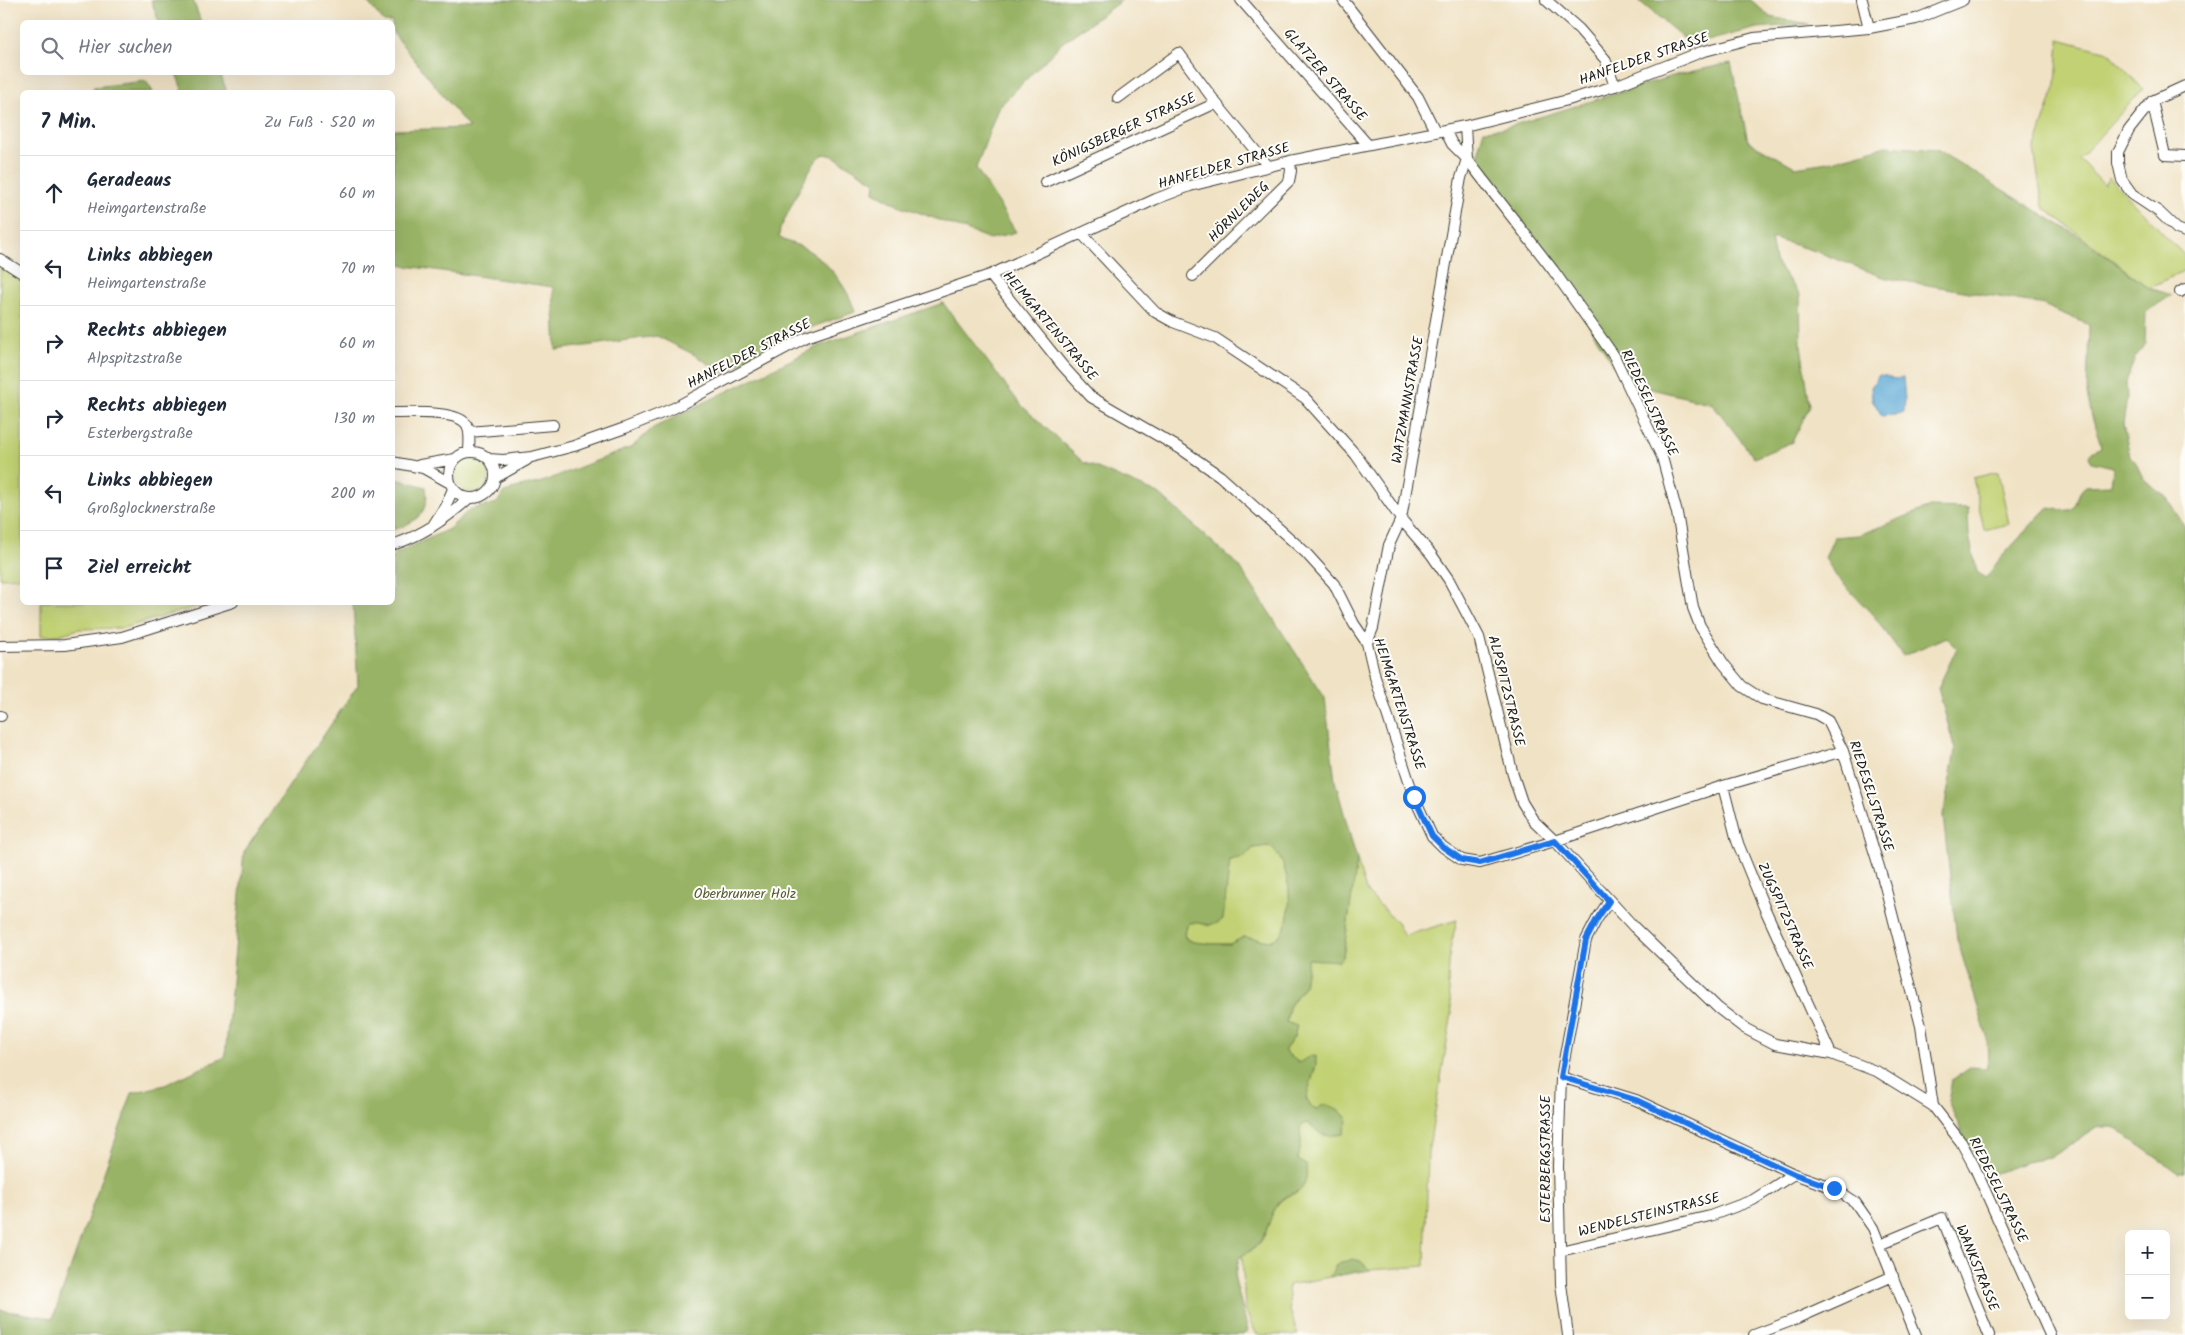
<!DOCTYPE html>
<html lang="de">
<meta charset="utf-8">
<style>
body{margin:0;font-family:Kalam,sans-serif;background:#f6f6f7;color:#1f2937}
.controls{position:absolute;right:15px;bottom:15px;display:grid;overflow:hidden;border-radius:8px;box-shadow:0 5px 20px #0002}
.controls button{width:45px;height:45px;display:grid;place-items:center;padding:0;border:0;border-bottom:1px solid #e0e1e3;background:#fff;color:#1f2937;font:25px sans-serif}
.stop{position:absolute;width:15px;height:15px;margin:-11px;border:4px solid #1a73e8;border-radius:50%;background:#fff}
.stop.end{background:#1a73e8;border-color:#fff;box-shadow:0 1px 5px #0008}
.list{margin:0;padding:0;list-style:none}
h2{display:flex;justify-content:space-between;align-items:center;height:65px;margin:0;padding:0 20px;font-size:21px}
h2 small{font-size:16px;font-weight:400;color:#747a83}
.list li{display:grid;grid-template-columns:32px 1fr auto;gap:15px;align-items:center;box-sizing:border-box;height:75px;padding:0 20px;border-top:1px solid #e0e1e3}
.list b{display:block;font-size:19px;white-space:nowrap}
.list p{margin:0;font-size:16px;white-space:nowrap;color:#747a83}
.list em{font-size:16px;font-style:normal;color:#747a83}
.icon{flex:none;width:28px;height:28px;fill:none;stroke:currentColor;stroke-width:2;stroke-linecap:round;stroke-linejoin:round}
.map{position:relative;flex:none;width:2185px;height:1335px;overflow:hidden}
.search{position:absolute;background:#fff;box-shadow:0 5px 20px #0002;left:20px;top:20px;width:375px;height:55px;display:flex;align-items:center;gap:12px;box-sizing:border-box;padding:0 18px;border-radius:8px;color:#747a83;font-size:19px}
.panel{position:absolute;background:#fff;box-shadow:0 5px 20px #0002;left:20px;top:90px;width:375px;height:515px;border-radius:8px}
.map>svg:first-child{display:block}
</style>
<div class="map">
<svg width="2185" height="1335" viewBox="0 0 2185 1335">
<rect width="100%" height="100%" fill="#fdfcf7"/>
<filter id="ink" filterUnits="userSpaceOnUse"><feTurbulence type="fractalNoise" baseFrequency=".02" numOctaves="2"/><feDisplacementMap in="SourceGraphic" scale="10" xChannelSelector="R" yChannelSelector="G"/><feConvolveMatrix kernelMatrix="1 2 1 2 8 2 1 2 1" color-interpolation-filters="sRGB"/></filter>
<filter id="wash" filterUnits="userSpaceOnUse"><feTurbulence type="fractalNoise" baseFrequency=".0096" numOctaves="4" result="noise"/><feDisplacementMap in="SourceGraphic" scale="20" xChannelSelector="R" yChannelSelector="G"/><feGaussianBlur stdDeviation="1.12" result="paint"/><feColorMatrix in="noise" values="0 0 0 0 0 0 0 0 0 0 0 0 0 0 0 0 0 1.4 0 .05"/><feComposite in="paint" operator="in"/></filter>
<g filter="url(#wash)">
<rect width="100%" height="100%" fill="#f0e2c4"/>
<!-- green -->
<path fill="#c1d173" stroke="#6e7648" d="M2059 39 2108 52 2143 89 2079 159 2104 185 2109 177 2185 256V270L2149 288 2043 207 2034 150 2056 84Z
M0 266 22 280 20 286 22 292V577L0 578Z
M455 475a17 17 0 1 1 34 0a17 17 0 1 1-34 0Z
M1998 472 2009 524 1984 530 1973 478Z
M41 603V602L209 603 123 628 79 629 59 635 41 636Z
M1268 846C1291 854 1301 933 1270 941L1244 937 1230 944H1212L1193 942 1185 937 1184 933 1189 923 1198 922 1209 926 1230 860 1245 857 1253 848Z
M1357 860 1366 891 1397 923 1404 936 1457 920 1450 949 1448 982 1452 1013 1428 1153 1425 1266 1370 1270 1360 1261 1336 1265 1330 1277 1288 1285 1290 1310 1298 1335H1257L1245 1310 1242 1255C1247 1253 1252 1250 1256 1247 1275 1229 1263 1202 1297 1193L1306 1165 1298 1160 1301 1143 1299 1127 1307 1123 1343 1134 1348 1121 1311 1107 1306 1098 1316 1065 1299 1063 1284 1051 1294 1037 1286 1023 1289 1007 1304 986 1308 959 1343 956Z"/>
<!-- forest -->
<path fill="#98b365" stroke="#5a6840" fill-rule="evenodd" d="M151 0H193L201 22H159Z
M366 0H1122L1062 43 998 108 976 168 1016 232 990 239 896 204 874 192 875 182 833 156C829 155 825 153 821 156 809 164 788 214 780 229L779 237C785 242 796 244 804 248 827 260 848 287 855 312L801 331 724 373 693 354 657 336 556 350 553 287 393 264V130L469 128 393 33 392 22H384Z
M1638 0H1751L1770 17 1809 24 1757 28 1692 45Z
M1731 63 1748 141 1795 167 1828 162 1886 146 1937 150 2080 237 2149 288 2172 295 2146 312 2145 345 2136 355 2126 382 2127 397 2123 425 2130 456 2135 461 2143 478 2155 489 2165 495 2185 527V1172L2178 1173 2113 1127H2099L2050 1158 2026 1162 1990 1175 1967 1144 1948 1101 1952 1080 1970 1067 1988 1068 1987 1037 1957 939 1943 816 1955 750 1938 688 1957 648 1946 637 1903 656 1874 616 1836 576 1825 558 1834 537 1859 535 1930 507 1968 508 1969 536 1977 572 1986 578 1999 560 2042 513 2050 508C2087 517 2069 498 2086 486L2111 485 2113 467 2092 462 2089 457 2090 453 2100 448 2101 446 2092 417 2087 394 2089 325 2041 304 1886 278 1815 251 1771 238 1775 261 1800 295 1801 345 1810 406 1792 442 1754 458 1713 404 1639 386 1629 389 1553 270 1477 173 1480 143 1484 130 1504 128 1676 75Z
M176 73H220L227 92H183Z
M146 81 153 92H89L94 87Z
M943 303 1020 404 1083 462 1159 494 1239 566 1325 698 1335 781 1357 860 1343 956 1339 961 1308 959 1304 986 1289 1007 1286 1022 1297 1026 1294 1037 1284 1051 1299 1063 1311 1055 1316 1056V1065L1306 1099 1311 1107 1318 1109 1322 1105C1335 1106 1342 1110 1348 1121L1343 1134C1335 1135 1323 1138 1317 1131 1313 1127 1312 1125 1306 1123L1300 1127 1301 1143 1298 1160 1306 1165C1307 1171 1307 1179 1304 1184 1299 1195 1287 1193 1279 1202 1269 1215 1268 1236 1255 1247 1251 1251 1244 1254 1239 1258L1235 1279 1248 1331 1243 1335H0V1310L53 1318 132 1093 165 1085 225 1057 244 852 358 685 353 603 392 602 393 555 449 529 469 510 497 503 504 492H511V489L542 482 632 447 653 428 819 346ZM1268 846C1291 854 1301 933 1270 941L1244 937 1230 944H1212L1193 942 1185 938 1184 932 1189 923C1203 921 1211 930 1223 919L1230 860 1245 857 1253 848Z
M393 478 426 487C430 513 416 522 393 530Z
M1353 1259 1360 1261 1370 1270 1330 1277 1336 1265Z"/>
<!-- water -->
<path fill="#5ba9d5" stroke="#3c6278" d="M1879 375 1886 376 1894 380 1903 377 1905 400 1904 412 1895 415 1882 416 1872 399 1871 387Z"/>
</g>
<g filter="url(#ink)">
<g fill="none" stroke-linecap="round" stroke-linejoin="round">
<defs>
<path id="minor" d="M1241 0 1368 145
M1343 0 1418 97 1435 131
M1546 0 1579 29 1605 59 1615 86
M1862 0 1869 28
M2185 86 2152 101 2129 130 2118 152V163L2122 180 2132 194 2159 212 2177 229 2185 232
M1118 98 1179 53 1216 103
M2152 101 2165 155 2185 156
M1445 130 1452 144 1467 159 1553 270 1614 356 1662 457 1677 513 1693 608 1700 626 1723 663 1742 686 1762 699 1816 714 1828 721 1843 751 1885 886 1921 1026 1933 1106 1961 1142 1974 1166 2050 1335
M1045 182 1216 103 1268 166
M1081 233 1155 312 1173 322 1215 338 1305 398 1356 455 1401 519 1431 554 1449 580 1479 637 1513 775 1522 802 1533 820 1555 841 1634 927 1718 1008 1744 1028 1775 1044 1831 1054 1878 1072 1933 1106
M0 259 22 273
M990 275 1062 365 1091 397 1181 449 1220 476 1305 552 1334 584 1354 624 1367 643 1375 677 1414 797 1432 836 1443 847 1462 860 1480 863 1555 841 1723 786 1843 751
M1193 276 1289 181 1291 171 1290 161
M2180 292 2185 289
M392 413C410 413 458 410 467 425 471 433 469 444 469 452
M469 432 553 425
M449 475a23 23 0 1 1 46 0a23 23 0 1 1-46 0Z
M489 459 503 460 532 457 574 446 625 428 674 408 806 337 990 275 1156 199 1190 186 1290 161 1465 126 1568 100 1615 86 1701 52 1754 38 1869 28 1916 19 1963 0
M392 462 423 468 450 483
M420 465 455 459
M495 478 527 460
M434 524 446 505 453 489
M392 545C422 536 446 519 469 498
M1367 643 1373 628 1389 545 1401 519 1461 178 1467 159 1465 126
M0 646 65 645 122 637 233 602
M0 716H1
M1723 786 1737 841 1764 907 1831 1054
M1561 1077 1636 1100 1794 1174 1834 1188 1855 1202 1873 1228 1916 1335
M1880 1244 1942 1218 1989 1335
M1560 1251 1710 1216 1753 1200 1794 1174
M1568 1335 1561 1284 1558 1166 1561 1077 1586 940 1597 919 1609 901
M1754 1335 1796 1319 1893 1276"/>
</defs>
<!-- minor casing -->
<use href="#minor" stroke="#3c3a35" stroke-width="12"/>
<!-- minor -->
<use href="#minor" stroke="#fff" stroke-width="10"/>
</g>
</g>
<g fill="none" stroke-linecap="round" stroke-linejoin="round" filter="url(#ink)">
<!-- route -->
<path stroke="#1a73e8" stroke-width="6" d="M1414 797 1432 836 1443 847 1462 860 1480 863 1555 841 1609 901 1597 919 1586 940 1561 1077 1636 1100 1794 1174 1834 1188"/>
</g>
<g text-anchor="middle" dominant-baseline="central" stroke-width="4" stroke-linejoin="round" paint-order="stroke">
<!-- street labels -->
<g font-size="14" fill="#1c1c1c" stroke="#fdfcf7">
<text transform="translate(1644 59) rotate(-19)">HANFELDER STRASSE</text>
<text transform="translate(1325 75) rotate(49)">GLATZER STRASSE</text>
<text transform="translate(1124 130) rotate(-25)">KÖNIGSBERGER STRASSE</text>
<text transform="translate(1224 166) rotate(-16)">HANFELDER STRASSE</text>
<text transform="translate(1239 212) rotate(-45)">HÖRNLEWEG</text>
<text transform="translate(1050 326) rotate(50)">HEIMGARTENSTRASSE</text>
<text transform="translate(749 354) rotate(-27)">HANFELDER STRASSE</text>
<text transform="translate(1408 400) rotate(-80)">WATZMANNSTRASSE</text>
<text transform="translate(1649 403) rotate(65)">RIEDESELSTRASSE</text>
<text transform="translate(1506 691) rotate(76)">ALPSPITZSTRASSE</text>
<text transform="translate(1399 704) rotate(72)">HEIMGARTENSTRASSE</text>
<text transform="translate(1871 796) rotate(72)">RIEDESELSTRASSE</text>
<text transform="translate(1785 916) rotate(66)">ZUGSPITZSTRASSE</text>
<text transform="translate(1546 1159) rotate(-90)">ESTERBERGSTRASSE</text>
<text transform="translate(1998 1190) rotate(64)">RIEDESELSTRASSE</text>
<text transform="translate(1649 1215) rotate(-14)">WENDELSTEINSTRASSE</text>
<text transform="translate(1977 1268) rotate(68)">WANKSTRASSE</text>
</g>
<!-- park labels -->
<g font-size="14" fill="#565b3a" stroke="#fdfcf7">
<text x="745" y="894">Oberbrunner Holz</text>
</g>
</g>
</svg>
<div class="controls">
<button>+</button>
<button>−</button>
</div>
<div class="stop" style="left:1414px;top:797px"></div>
<div class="stop end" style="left:1834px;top:1188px"></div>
<div class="search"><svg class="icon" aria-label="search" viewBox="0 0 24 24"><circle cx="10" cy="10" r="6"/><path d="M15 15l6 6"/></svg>Hier suchen</div>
<section class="panel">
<h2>7 Min.<small>Zu Fuß · 520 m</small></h2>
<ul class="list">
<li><svg class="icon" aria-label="ahead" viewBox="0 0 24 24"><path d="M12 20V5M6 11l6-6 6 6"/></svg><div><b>Geradeaus</b><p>Heimgartenstraße</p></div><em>60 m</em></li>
<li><svg class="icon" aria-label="left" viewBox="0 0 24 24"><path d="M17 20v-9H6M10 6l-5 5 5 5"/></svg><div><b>Links abbiegen</b><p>Heimgartenstraße</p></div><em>70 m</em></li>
<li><svg class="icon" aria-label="right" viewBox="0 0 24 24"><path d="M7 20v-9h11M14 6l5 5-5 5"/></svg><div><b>Rechts abbiegen</b><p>Alpspitzstraße</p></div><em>60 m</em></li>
<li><svg class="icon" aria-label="right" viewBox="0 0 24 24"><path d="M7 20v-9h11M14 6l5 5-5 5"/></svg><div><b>Rechts abbiegen</b><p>Esterbergstraße</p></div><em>130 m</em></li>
<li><svg class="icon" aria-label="left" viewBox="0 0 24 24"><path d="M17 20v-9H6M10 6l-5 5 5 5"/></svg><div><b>Links abbiegen</b><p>Großglocknerstraße</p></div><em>200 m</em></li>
<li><svg class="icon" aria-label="arrive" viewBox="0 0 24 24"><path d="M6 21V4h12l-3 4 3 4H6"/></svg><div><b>Ziel erreicht</b></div></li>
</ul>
</section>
</div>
